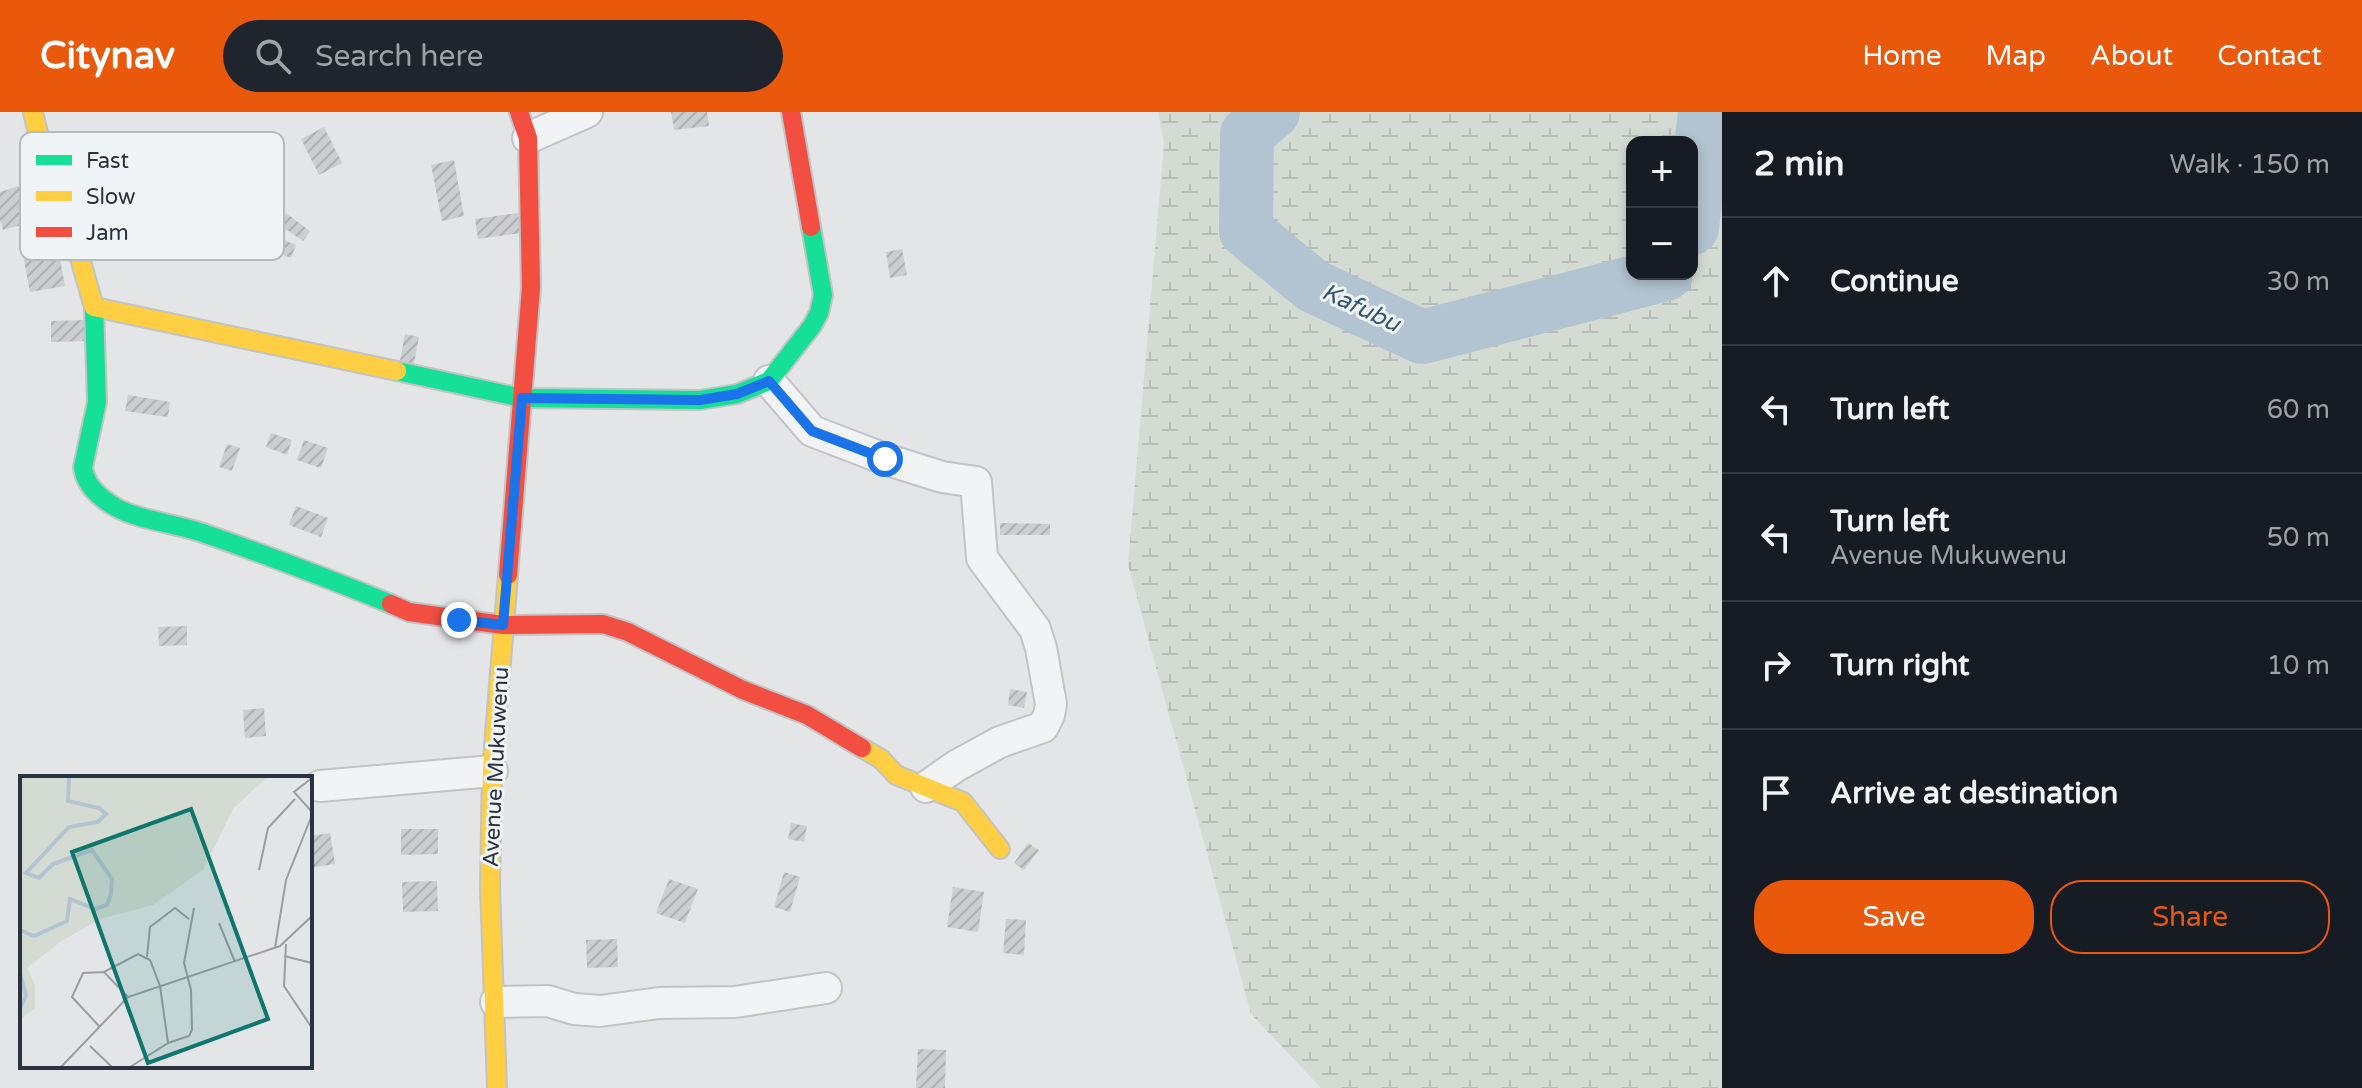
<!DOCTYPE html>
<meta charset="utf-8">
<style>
body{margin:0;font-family:"Varela Round",sans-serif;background:#20242c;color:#f1f3f6}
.controls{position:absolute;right:24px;top:24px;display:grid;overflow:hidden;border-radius:16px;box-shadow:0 4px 12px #0003}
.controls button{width:72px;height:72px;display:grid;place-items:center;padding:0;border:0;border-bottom:2px solid #363941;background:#171b24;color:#f1f3f6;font:40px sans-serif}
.stop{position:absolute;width:24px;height:24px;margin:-18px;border:6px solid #1a73e8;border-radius:50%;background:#fff}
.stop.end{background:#1a73e8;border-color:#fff;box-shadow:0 2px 8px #0008}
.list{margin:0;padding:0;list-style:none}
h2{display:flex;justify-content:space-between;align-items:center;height:104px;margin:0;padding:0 32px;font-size:34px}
h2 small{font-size:26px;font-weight:400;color:#9ea1a6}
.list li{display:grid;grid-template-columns:52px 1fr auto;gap:24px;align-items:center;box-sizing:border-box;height:128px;padding:0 32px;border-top:2px solid #363941}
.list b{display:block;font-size:30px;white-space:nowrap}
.list p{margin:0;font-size:26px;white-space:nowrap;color:#9ea1a6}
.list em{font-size:26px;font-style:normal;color:#9ea1a6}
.actions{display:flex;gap:16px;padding:24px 32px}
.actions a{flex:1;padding:18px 0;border:2px solid #ea580c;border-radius:32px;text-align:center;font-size:28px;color:#ea580c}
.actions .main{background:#ea580c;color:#fff}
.icon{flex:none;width:44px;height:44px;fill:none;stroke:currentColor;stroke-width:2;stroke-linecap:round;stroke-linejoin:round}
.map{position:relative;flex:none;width:1722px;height:976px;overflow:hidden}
header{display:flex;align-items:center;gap:48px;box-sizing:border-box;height:112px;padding:0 40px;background:#ea580c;color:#fff}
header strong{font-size:38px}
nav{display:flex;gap:44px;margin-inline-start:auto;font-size:28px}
.search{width:560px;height:72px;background:#20242c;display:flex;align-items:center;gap:20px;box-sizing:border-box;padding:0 28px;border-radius:44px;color:#9ea1a6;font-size:30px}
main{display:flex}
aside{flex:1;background:#171b24}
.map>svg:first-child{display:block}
</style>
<header>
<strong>Citynav</strong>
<div class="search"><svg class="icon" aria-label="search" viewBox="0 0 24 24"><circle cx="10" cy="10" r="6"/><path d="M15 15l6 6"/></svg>Search here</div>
<nav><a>Home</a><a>Map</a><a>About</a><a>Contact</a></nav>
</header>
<main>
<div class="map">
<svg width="1722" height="976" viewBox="0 0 1722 976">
<defs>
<pattern id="wetland-marsh" width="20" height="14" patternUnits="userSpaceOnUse" patternTransform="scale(2)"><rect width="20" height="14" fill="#d4dbd3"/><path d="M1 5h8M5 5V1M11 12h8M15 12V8" fill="none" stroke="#b6bdb6"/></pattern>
<pattern id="building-hatch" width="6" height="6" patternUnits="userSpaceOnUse" patternTransform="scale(2)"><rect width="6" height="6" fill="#cbcdcf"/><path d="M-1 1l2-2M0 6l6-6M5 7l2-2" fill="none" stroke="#aeb1b3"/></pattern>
</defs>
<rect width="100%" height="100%" fill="#e3e5e7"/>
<!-- wetland -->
<path fill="url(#wetland-marsh)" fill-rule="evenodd" d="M1158 0H1722V976H1321L1251 902 1128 453 1164 32ZM1632 30H1692V162H1632Z"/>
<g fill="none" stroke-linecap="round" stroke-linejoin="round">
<!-- river -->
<path stroke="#b2c4d1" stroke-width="54" d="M1273 0 1247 22 1246 119 1313 174 1422 225 1666 162
M1692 116 1705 0"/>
</g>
<!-- building -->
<path fill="url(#building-hatch)" d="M671 0H707L709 14 674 18Z
M324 15 342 51 319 63 301 27Z
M454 48 464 104 442 109 431 53Z
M22 73 32 110 3 118 0 108V80Z
M286 101 310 119 303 129 278 112Z
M518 101 521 121 478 127 475 107Z
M284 128 296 133 291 146 278 141Z
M58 136 65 174 30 180 23 143Z
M902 137 907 163 890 166 886 140Z
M85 208V229L51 230V209Z
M405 222 419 225 413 256 399 254Z
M128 283 170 290 168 305 125 299Z
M271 321 292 328 287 343 266 335Z
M304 328 328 336 321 356 297 348Z
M227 332 240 336 232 359 219 355Z
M296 394 328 406 321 425 289 413Z
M1000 411 1050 412V423H1000Z
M187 514V533L159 534 158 515Z
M1010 577 1027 580 1024 596 1008 593Z
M264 596 266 624 245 626 243 598Z
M791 711 807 714 804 730 788 727Z
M401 717H438V742L401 743Z
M330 721 335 752 310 756V724Z
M1028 731 1039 738 1024 758 1014 751Z
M784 760 800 765 790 800 774 795Z
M669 767 698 777 685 811 656 801Z
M437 769 438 799 403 800 402 770Z
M953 775 984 780 978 820 947 815Z
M1006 807 1026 808 1024 843 1003 841Z
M617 827 618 855 587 856 586 828Z
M918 937 946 938 945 976H916Z"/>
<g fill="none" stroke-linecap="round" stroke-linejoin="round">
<defs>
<path id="street" d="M528 26 587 0
M769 269 812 319 885 347 942 365 976 370 982 446 1035 517 1041 536 1051 592 1049 603 1043 615 1000 630 956 654 926 675
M320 674 492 659
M496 890 548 889 574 897 600 899 659 891 735 890 826 876"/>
<path id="fast" d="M94 195 97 290 83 355C85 374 101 387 117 396 136 407 176 412 200 420 264 442 327 466 391 492
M397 259 522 286 700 288 737 282 769 269 812 214 819 201 823 183 811 115"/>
<path id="slow" d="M33 0 41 34 67 101 94 195 397 259
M862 636 881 647 896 663 963 690 1000 737
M497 976 490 775 492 659 508 463"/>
<path id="jam" d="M791 0 811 115
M508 463 531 175 528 26 519 0
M391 492 409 500 503 513 603 512 628 520 743 578 807 603 862 636"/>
</defs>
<!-- street casing -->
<use href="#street" stroke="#c1c3c5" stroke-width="34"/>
<!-- fast casing -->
<use href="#fast" stroke="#c1c3c5" stroke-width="22"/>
<!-- slow casing -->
<use href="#slow" stroke="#c1c3c5" stroke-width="22"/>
<!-- jam casing -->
<use href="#jam" stroke="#c1c3c5" stroke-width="22"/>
<!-- street -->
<use href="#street" stroke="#f2f3f5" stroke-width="30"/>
<!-- fast -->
<use href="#fast" stroke="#16e098" stroke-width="18"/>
<!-- slow -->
<use href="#slow" stroke="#ffcf43" stroke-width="18"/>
<!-- jam -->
<use href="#jam" stroke="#f24e42" stroke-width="18"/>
</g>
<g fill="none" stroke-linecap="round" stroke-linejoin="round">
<!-- route -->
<path stroke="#1a73e8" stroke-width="10" d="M459 508 503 513 522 286 700 288 737 282 769 269 812 319 885 347"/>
</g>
<g text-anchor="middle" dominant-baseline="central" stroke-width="6" stroke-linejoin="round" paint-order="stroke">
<!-- street labels -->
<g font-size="22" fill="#2a3440" stroke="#f1f4f7">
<text transform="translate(496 655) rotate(-87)">Avenue Mukuwenu</text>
</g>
<!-- water labels -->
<g font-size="24" font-style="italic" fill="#355773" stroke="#f1f4f7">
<text transform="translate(1361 196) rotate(25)">Kafubu</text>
</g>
</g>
<!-- overview -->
<g transform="translate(20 664)">
<rect width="292" height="292" fill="#e3e5e7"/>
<path d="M0 1H247L213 33 183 94 133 129 80 143 40 166 7 192 15 209V232L0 244Z" fill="#d4dbd3"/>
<path fill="none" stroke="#b2c4d1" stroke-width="4" d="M0 154 14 160 47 145 50 123 75 133 87 129 91 118 92 103 72 74 33 88 19 102 6 97 49 51 78 46 86 38 79 32 48 25 49 1M0 197 6 220 0 232"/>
<path fill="none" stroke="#999ea4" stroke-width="2" d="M292 2 274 16 292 36M239 94 248 52 275 23M199 147 215 186M266 168 264 210 292 252M255 172 266 104 292 39M264 180 292 187M127 181 130 151 155 132 169 143M84 196 118 178 130 184 140 210 148 267 110 291M79 250 52 221 63 197 84 196 108 221M148 267 169 260 172 254 171 214 164 187 174 132M70 270 92 291M41 291 108 221 260 170 292 140"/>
<path fill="#0f766e" fill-opacity="0.15" stroke="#0f766e" stroke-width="4" d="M171 33 248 243 128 287 52 76Z"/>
<rect width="292" height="292" fill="none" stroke="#2a3440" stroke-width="4"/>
</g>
<!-- legend -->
<rect x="20" y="20" width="264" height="128" rx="12" fill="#f1f4f7" stroke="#b5bac0" stroke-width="2"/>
<rect x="36" y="43" width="36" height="10" fill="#16e098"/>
<rect x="36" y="79" width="36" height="10" fill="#ffcf43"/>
<rect x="36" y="115" width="36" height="10" fill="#f24e42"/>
<g font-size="22" fill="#2a3440">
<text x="86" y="56">Fast</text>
<text x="86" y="92">Slow</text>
<text x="86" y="128">Jam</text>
</g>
</svg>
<div class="controls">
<button>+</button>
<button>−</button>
</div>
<div class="stop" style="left:885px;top:347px"></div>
<div class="stop end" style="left:459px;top:508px"></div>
</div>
<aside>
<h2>2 min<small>Walk · 150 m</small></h2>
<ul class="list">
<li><svg class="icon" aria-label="ahead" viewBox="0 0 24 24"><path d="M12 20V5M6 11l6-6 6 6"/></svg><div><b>Continue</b></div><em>30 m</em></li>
<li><svg class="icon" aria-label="left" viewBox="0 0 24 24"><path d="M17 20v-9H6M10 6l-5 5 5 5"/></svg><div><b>Turn left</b></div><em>60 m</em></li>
<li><svg class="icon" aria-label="left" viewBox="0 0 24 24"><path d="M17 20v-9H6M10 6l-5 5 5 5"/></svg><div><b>Turn left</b><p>Avenue Mukuwenu</p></div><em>50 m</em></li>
<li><svg class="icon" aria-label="right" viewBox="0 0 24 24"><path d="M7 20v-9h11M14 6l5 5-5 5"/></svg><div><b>Turn right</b></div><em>10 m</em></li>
<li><svg class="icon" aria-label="arrive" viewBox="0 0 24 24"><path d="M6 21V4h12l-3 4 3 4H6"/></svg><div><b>Arrive at destination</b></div></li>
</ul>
<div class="actions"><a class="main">Save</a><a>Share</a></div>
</aside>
</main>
